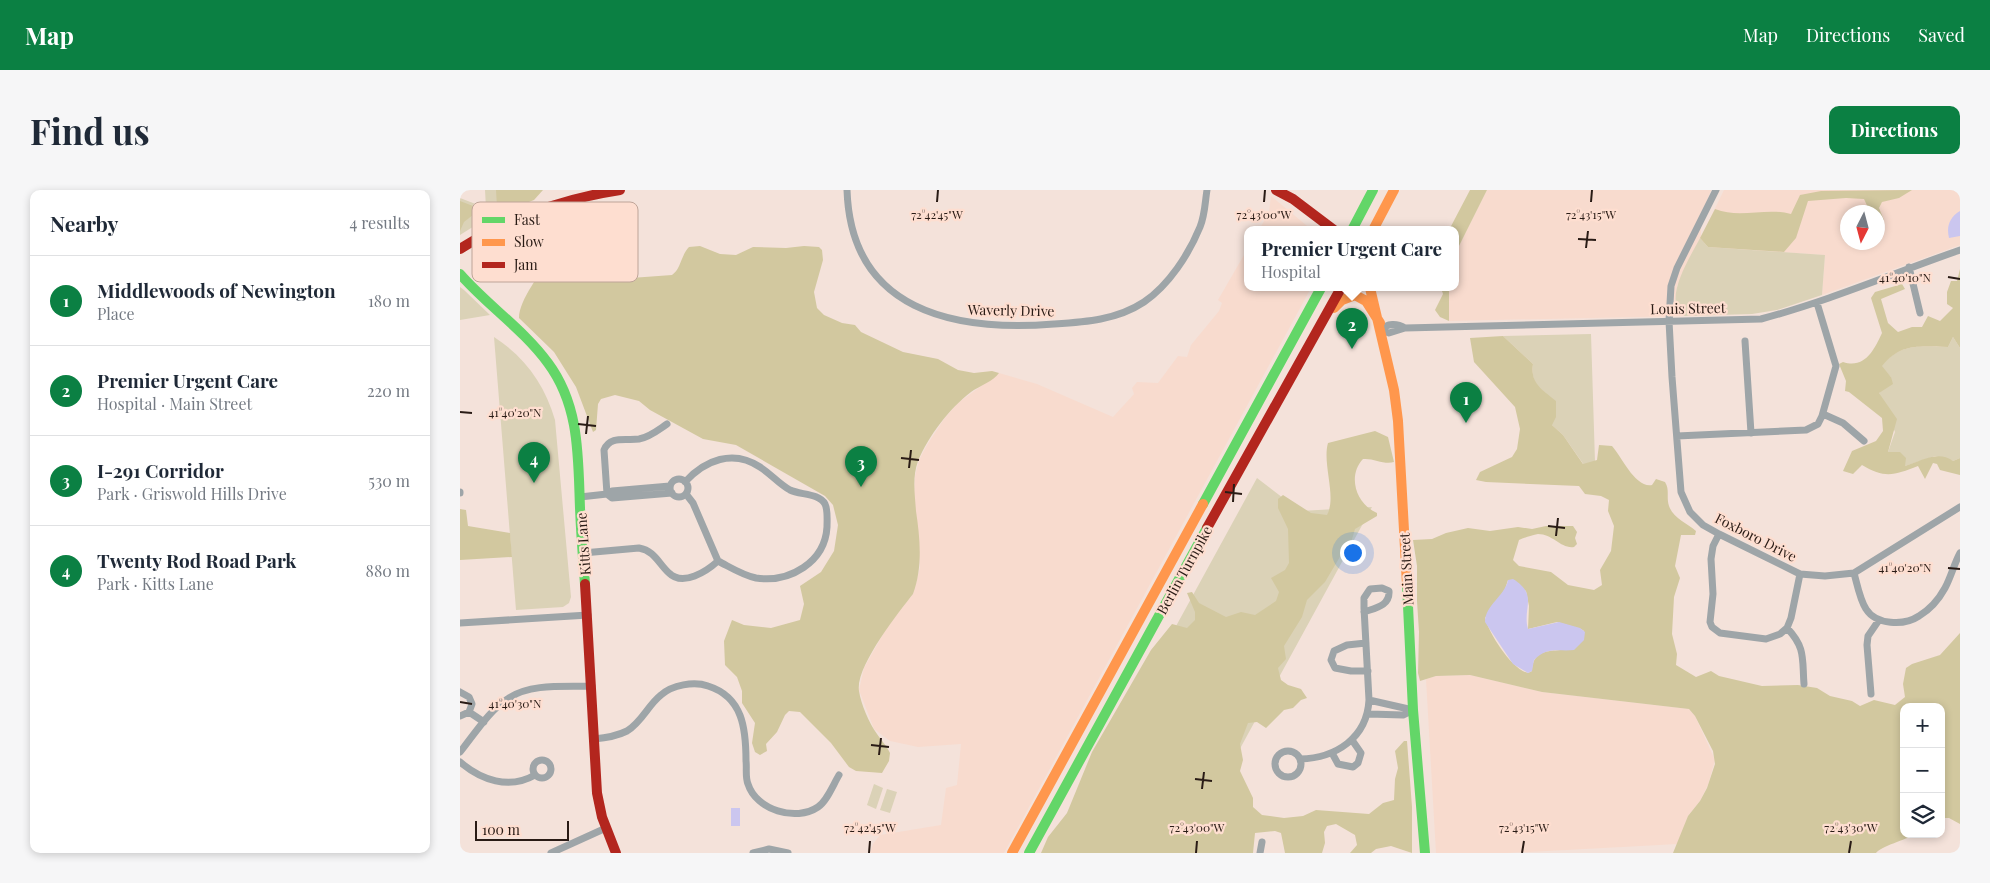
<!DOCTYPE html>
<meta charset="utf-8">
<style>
body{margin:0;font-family:"Playfair Display",serif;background:#f6f6f7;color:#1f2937}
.controls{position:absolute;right:15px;bottom:15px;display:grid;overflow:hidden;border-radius:10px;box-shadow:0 2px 8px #0003}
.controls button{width:45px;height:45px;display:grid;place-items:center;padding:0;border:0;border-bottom:1px solid #e0e1e3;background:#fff;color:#1f2937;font:25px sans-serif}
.compass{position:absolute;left:1380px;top:15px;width:45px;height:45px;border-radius:50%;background:#fff;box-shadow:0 2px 8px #0003;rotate:186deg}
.scale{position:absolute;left:15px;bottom:12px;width:94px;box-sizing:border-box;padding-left:5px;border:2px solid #291b15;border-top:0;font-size:14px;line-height:18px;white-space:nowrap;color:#291b15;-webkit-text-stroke:4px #feded0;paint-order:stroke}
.you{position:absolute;left:892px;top:362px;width:18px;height:18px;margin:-12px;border:4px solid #fff;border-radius:50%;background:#1a73e8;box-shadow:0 0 0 8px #1a73e833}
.badge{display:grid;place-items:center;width:32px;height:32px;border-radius:50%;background:#0b8043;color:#fff;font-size:16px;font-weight:700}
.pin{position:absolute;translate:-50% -41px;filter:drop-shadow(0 1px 2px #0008)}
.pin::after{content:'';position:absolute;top:26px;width:18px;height:15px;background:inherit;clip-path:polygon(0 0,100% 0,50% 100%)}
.popup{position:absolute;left:784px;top:36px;width:215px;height:65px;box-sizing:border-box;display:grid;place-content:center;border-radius:10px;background:#fff;filter:drop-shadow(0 1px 4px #0005);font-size:16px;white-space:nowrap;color:#747a83}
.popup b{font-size:19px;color:#1f2937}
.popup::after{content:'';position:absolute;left:50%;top:100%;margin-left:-10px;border:10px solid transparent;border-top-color:#fff}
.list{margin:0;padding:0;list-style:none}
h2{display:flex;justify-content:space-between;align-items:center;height:65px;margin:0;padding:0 20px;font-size:21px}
h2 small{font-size:16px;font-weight:400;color:#747a83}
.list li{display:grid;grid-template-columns:32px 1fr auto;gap:15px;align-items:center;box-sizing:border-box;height:90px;padding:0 20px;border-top:1px solid #e0e1e3}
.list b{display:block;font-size:19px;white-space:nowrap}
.list p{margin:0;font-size:16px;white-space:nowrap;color:#747a83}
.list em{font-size:16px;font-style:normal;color:#747a83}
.icon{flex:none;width:28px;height:28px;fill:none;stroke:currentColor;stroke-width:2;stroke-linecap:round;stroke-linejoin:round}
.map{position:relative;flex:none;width:1500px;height:663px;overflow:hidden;border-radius:10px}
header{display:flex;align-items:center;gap:30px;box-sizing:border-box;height:70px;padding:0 25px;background:#0b8043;color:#fff}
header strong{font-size:24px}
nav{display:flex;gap:28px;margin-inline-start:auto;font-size:18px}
.intro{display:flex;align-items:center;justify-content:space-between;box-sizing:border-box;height:120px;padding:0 30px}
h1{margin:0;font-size:35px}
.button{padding:12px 22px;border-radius:10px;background:#0b8043;color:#fff;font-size:18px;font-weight:700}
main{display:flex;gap:30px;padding:0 30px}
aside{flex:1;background:#fff;border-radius:10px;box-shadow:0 2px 8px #0003}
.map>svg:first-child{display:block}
</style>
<header>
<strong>Map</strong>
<nav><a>Map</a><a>Directions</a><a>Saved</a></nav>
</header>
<div class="intro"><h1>Find us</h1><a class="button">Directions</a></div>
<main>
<aside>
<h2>Nearby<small>4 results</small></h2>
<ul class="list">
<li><span class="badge">1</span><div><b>Middlewoods of Newington</b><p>Place</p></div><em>180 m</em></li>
<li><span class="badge">2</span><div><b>Premier Urgent Care</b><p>Hospital · Main Street</p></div><em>220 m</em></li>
<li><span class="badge">3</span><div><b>I-291 Corridor</b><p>Park · Griswold Hills Drive</p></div><em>530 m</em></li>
<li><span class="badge">4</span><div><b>Twenty Rod Road Park</b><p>Park · Kitts Lane</p></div><em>880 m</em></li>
</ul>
</aside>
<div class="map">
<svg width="1500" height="663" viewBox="0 0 1500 663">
<rect width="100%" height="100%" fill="#f4e2da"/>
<!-- built -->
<path fill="#f8dbce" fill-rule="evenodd" d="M1027 0H1251L1241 26V47L1264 0H1500V55L1362 105 1365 65 1248 57 1240 48 1217 96 1215 111 1218 122 1224 126 989 131V98H996V62ZM1388 22H1418V52H1388Z
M811 6 852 40H799L809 22Z
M788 58V98H851L544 663H410L413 654 420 645 481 635 486 598 497 595 501 554 458 557 430 551 414 539 399 500 404 478 427 437 453 404 455 397 460 378 454 310 455 286 459 270 467 255 484 229 498 213 539 183 577 194 653 227 674 204 672 198 677 192 698 193 718 166 727 167 731 155 759 121 762 113 758 110Z
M1010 485 1082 502 1229 519 1235 526 1255 570 1248 595 1240 611 1228 626 1218 654 1048 663H976L966 489 976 486Z"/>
<!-- green -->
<path fill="#dbd2b7" d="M25 0H78L27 22V28L0 45V8L26 18Z
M1240 48 1248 57 1365 65 1362 105 1317 120 1292 124 1224 126C1201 111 1231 66 1240 48Z
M0 97 4 100 30 125 0 130Z
M1131 144 1135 272 1124 275 1103 245 1092 235 1083 201C1073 196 1072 184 1073 174L1043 146Z
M34 147C65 167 85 195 95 230L111 407 109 413 103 417 56 420Z
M1493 147 1500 158V268L1493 271 1475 266 1445 276 1428 262 1435 242 1419 203 1431 187 1421 176C1442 152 1460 157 1488 157Z
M797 288 840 321 912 317 723 663H592Z
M414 594 423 598 416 619 407 615Z
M427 599 437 602 430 623 420 620Z"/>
<!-- forest -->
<path fill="#d2c89f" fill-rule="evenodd" d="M36 0H83L74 10 46 21 37 17Z
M1010 0H1027L996 62V40H989Z
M1452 0 1439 8 1422 12 1419 18 1424 30 1420 34 1418 33V22H1410L1404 9 1386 8 1348 11 1336 48 1324 62 1248 57 1240 48 1255 19C1280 29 1306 17 1331 24L1340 5 1361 1Z
M0 11 13 16 18 21 4 32 0 41Z
M109 28 119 30 123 37 128 41 131 53C144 60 156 48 170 53 167 63 170 72 168 83L171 88 212 85C221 79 221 65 229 57L240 56 260 64 276 65 293 57 326 58 344 56 359 57 362 60 363 70 354 102 357 118 364 125 382 133 395 135 401 142 443 162 478 169 498 180 514 183 532 181 539 183C534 191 519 196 511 202 489 219 469 245 458 271 452 287 455 305 456 321 460 348 463 377 453 404 439 422 395 477 399 501 401 514 409 533 417 544 421 550 427 556 430 563L429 571 422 583 396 581 389 577 371 553 340 522 329 521 325 525 317 542 306 554 307 561 300 565 295 562 292 553 295 533 282 513V501L277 487 265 475 264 451 272 430 284 435 311 438 340 430 344 414 340 396 361 382 374 361 378 335 373 315 365 306 276 255 243 249 190 220 179 211 155 205 141 209 138 214 136 240 133 242 116 197 94 162 59 128C59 109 82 83 90 65 96 52 92 34 109 28Z
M1500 79V158L1493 147 1488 157C1460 157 1442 152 1422 176L1431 187 1433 194 1419 203 1437 229 1428 262H1440L1446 268 1445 276C1461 271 1478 260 1493 271L1500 268V285L1480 280 1477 274 1473 273 1465 289 1458 276C1435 285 1425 289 1402 275L1393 284 1383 281 1392 261 1416 251 1423 241 1422 228 1389 202 1385 201 1386 191 1379 174 1383 172C1405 179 1414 160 1422 143L1411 108 1415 102 1442 94 1445 99 1421 109 1428 133 1438 142 1452 137H1462L1468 126 1480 131 1493 118 1487 114V102L1491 91H1497Z
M981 98H989V131L980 127 975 120 983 104Z
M1043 146 1073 174C1070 194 1083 200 1096 211V227L1092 235 1103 245 1123 274 1137 270 1139 255 1152 256C1162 267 1175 298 1192 295L1196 289 1205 292C1210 300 1206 307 1209 316 1213 328 1227 333 1236 341L1235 345H1221L1215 376 1220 388 1214 407 1212 444 1217 464 1216 475 1236 487 1251 481 1259 486 1302 496 1338 495 1357 498 1370 506 1392 511 1400 516 1414 510 1435 515 1445 507 1443 494 1446 478 1452 474 1480 465 1500 443V634L1489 628H1481V517H1444V644H1455C1446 650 1421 656 1416 663H1213L1228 626 1240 611 1247 598 1255 574 1253 561 1235 526 1229 519 1082 502 1010 485 976 486 960 491 958 483 959 442 957 411V376L953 350 972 349 986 343 1008 338 1030 341 1058 337 1072 339 1086 336H1113L1117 342 1115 348 1117 354 1114 357C1101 359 1093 344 1078 344 1072 345 1064 348 1059 350L1053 370 1059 376 1091 382 1108 395 1134 400 1142 395 1140 380 1151 361 1154 336 1148 321 1149 310 1141 306 1125 304 1119 296 1026 292 1016 290 1020 282 1052 267 1057 259 1060 239 1055 217 1014 172 1010 148ZM1048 390 1066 401 1069 416 1068 439 1097 432 1121 439 1124 441C1122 477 1074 443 1072 481L1068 483C1051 479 1029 443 1025 428L1045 399Z
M915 241 928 247 934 272C924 275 914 268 903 269 887 286 896 314 917 323V326L895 339 890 356 881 365 865 392 847 410 842 427 824 456 826 469 818 478 821 490 828 495 841 499 847 508 841 510 833 518 824 520 806 538 797 532 788 533 780 554 783 570 780 581 793 608V617L802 625 824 628 843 626 856 620 909 624 923 613 934 610 935 589 938 578 935 561 944 551H947L952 617V663L931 656 916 659 911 663H890L897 655 895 645 876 634 867 636 864 642 865 653 862 663H825L821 643 815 641 795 643 793 663H581L588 647 607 623 632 562 691 460 712 434 727 438 735 430V422L727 403 732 402 739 413 766 427 781 422 795 425 816 411 819 402 811 388 825 380 829 373 828 339 818 318V309L823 305 851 323 867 325C877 307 862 274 868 253Z
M0 319 6 320 8 336 50 343 52 367 0 370Z"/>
<!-- water -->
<path fill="#cbc6ef" d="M1500 21V46L1489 48C1486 36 1490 27 1500 21Z
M1053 389C1079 405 1062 418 1068 439L1099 432 1120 438 1125 442 1124 450 1114 460C1099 462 1088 456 1074 470L1072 481 1068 483 1053 474 1025 432C1025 415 1045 406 1048 390Z
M271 618H280V636H271Z"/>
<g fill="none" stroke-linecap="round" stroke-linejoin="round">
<!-- street -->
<path stroke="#9ea5a8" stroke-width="7" d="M387 0C391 121 494 142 594 134 625 132 657 130 684 112 709 95 729 64 740 37 745 25 745 12 747 0
M1256 0 1217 78 1211 96 1209 131 1212 187 1221 302 1230 322 1243 335 1259 344 1340 384 1365 386 1394 383 1500 317
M1449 77 1460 123
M945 138 929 143 921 140C927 133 937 133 945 138L1301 129C1369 111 1434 83 1500 60
M1285 151 1291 243
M1363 224 1383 233 1404 251
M1217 246 1346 240 1358 234 1362 226 1376 176 1357 113
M210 298a9 9 0 1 1 18 0a9 9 0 1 1-18 0Z
M225 292C245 270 273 259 300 277 311 284 319 294 330 300 340 305 359 303 365 314 368 320 367 330 367 337 365 372 330 393 296 388 282 385 270 377 258 371
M0 302V303
M147 304 144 260C150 245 166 251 179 249 190 247 198 240 207 234
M147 304 152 308 212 303
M120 307 147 304 152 301 210 296
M1259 344 1253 356 1251 369 1253 404 1250 432 1252 437 1260 443 1306 449 1320 444 1327 438 1331 428 1340 384
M123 363 179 358C195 361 198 373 209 383 223 397 247 381 258 371L233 313 226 304
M1394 383C1397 394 1400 410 1406 419 1416 435 1444 436 1459 426 1469 420 1479 409 1485 398 1491 387 1494 374 1500 363
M0 433 128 425
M1327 438C1346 458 1342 469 1344 494
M906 453 887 455 874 461 871 470 875 478 891 481H908
M0 502 9 507 12 514 9 522 0 526
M1411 504 1407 455 1408 446 1419 430
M909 510 953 520
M9 522 24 532
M909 524 943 525 953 520
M134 549C145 548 157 546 167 541 182 532 188 515 201 505 212 495 234 491 248 496 283 507 286 539 286 571 287 578 285 587 288 594 296 620 336 632 358 617 367 611 373 595 379 585
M815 574a13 13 0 1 1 26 0a13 13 0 1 1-26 0Z
M0 562C14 545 29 520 49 508 71 493 106 497 132 496
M872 563 878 574 893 577 898 573 901 563 892 550
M840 569C876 568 907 548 909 510L904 418V408L910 399 922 398 929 401C930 416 915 418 904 422
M73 579a9 9 0 1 1 18 0a9 9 0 1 1-18 0Z
M0 572C21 590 49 600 75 585
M91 663 146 638
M293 663 309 659 328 663
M800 663 802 652"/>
<!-- fast -->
<path stroke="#63d668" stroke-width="10" d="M892 40 913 0
M0 84C27 115 63 139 88 173 120 216 118 267 120 318 121 343 123 369 125 394
M743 314 861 98
M947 395 953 520 965 663
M569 663 747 338"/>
<!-- slow -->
<path stroke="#ff974d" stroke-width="10" d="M913 40 934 0
M910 98 934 200 938 231 947 395
M874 118 882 110 895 105 906 111 920 133
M552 663 743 314"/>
<!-- jam -->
<path stroke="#b3261e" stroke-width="10" d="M816 0 833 9 874 40
M0 59C50 27 102 9 160 0
M747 338 881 98
M125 394 137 603 142 627 156 663"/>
</g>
<!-- ticks -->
<path fill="none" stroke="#291b15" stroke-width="2" d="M477 12 478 0M804 12 805 0M1131 12 1132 0M1118 49 1136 50M1126 58 1128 41M1488 87 1500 89M0 222 12 223M118 234 136 236M126 244 128 226M441 268 459 270M449 278 451 260M765 302 782 304M773 312 774 294M1088 336 1105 338M1096 346 1098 328M1488 378 1500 379M0 512 12 514M411 555 429 557M419 565 421 548M735 589 752 591M742 599 744 582M409 663 410 651M736 663 737 651M1062 663 1064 651M1389 663 1391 651"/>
<g text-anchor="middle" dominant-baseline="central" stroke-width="4.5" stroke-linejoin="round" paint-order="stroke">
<!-- street labels -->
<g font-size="14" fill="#291b15" stroke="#feded0">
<text transform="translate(1228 118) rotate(-1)">Louis Street</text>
<text transform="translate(551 120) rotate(1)">Waverly Drive</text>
<text transform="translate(1296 347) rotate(27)">Foxboro Drive</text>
<text transform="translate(123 354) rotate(-94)">Kitts Lane</text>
<text transform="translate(946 379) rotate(-93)">Main Street</text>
<text transform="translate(724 380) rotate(-61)">Berlin Turnpike</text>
</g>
</g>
<!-- legend -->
<rect x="12" y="12" width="166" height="80" rx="8" fill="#feded0" stroke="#bea498" stroke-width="1"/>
<rect x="22" y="27" width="23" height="6" fill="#63d668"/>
<rect x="22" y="49" width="23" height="7" fill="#ff974d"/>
<rect x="22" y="72" width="23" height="6" fill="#b3261e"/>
<g font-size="14" fill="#291b15">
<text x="54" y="35">Fast</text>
<text x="54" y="57">Slow</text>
<text x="54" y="80">Jam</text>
</g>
<g font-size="12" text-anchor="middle" fill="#291b15" stroke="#feded0" stroke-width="4.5" stroke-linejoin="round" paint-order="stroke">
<text x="477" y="29">72°42'45"W</text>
<text x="804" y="29">72°43'00"W</text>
<text x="1131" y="29">72°43'15"W</text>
<text x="1445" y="92">41°40'10"N</text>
<text x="55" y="227">41°40'20"N</text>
<text x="1445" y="382">41°40'20"N</text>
<text x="55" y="518">41°40'30"N</text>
<text x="410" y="642">72°42'45"W</text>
<text x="737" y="642">72°43'00"W</text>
<text x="1064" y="642">72°43'15"W</text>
<text x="1391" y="642">72°43'30"W</text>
</g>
</svg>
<div class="controls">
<button>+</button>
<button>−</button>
<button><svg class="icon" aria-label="layers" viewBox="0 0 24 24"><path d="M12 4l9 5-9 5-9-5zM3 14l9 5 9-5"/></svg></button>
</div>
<svg class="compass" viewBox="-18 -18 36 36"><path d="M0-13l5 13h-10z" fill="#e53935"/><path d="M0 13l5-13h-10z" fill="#747a83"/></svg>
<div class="scale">100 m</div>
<div class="you"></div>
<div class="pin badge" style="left:1006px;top:233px">1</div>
<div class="pin badge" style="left:892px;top:159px">2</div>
<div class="popup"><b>Premier Urgent Care</b>Hospital</div>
<div class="pin badge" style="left:401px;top:297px">3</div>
<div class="pin badge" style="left:74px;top:293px">4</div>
</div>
</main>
